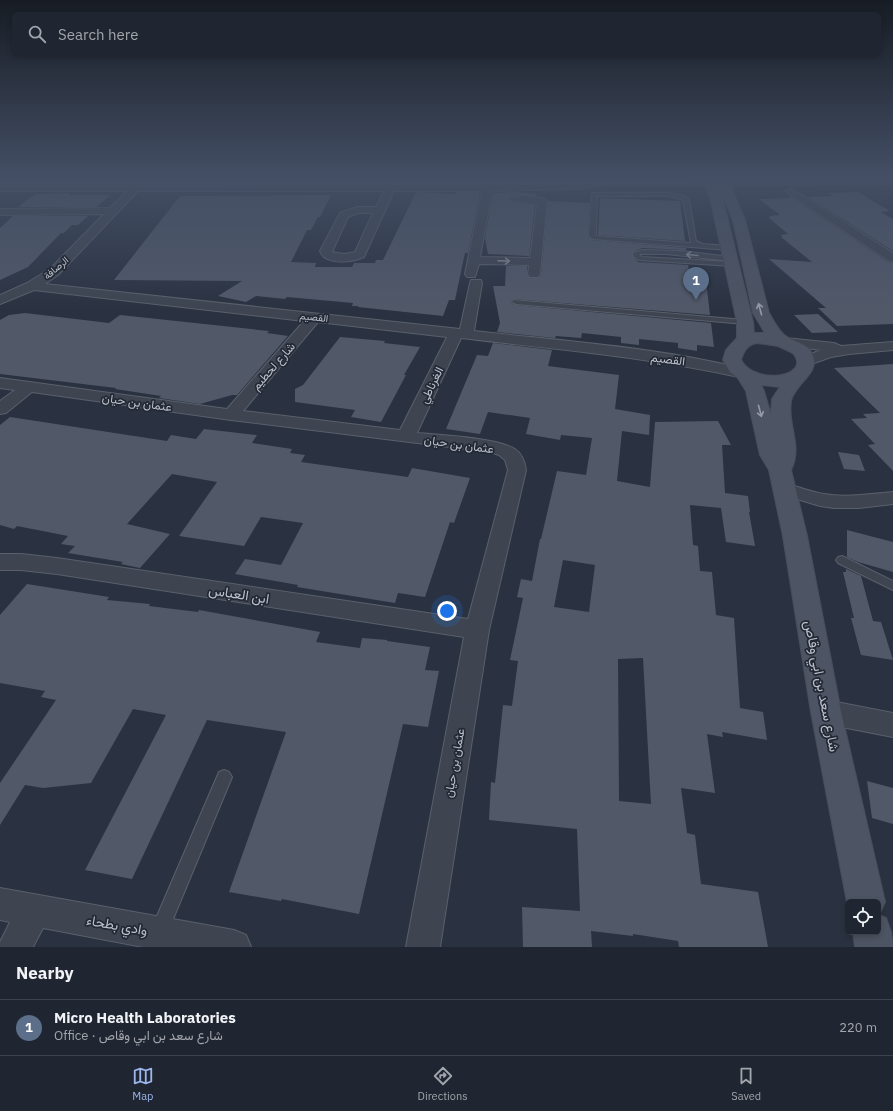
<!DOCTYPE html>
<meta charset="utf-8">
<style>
body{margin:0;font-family:"IBM Plex Sans",Vazirmatn,sans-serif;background:#2d323d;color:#f1f3f6}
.controls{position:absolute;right:12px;bottom:12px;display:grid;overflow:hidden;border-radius:6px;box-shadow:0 2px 6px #0003}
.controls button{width:36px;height:36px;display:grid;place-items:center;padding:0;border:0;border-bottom:1px solid #3d434d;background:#202631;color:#f1f3f6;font:20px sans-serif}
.you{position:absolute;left:447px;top:611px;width:14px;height:14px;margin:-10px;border:3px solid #fff;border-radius:50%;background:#1a73e8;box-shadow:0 0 0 6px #1a73e833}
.badge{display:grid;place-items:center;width:26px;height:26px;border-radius:50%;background:#9db7ee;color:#fff;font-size:13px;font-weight:700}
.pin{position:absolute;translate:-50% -33px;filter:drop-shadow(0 1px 2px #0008)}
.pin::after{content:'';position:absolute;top:21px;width:14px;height:12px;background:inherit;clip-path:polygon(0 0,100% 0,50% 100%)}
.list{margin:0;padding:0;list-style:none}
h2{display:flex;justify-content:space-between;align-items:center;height:52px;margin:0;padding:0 16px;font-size:17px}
h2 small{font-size:13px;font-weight:400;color:#a2a5ab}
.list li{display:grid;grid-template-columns:26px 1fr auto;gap:12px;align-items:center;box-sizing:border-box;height:56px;padding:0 16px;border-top:1px solid #3d434d}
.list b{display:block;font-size:15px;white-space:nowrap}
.list p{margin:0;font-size:13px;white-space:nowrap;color:#a2a5ab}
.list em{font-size:13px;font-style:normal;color:#a2a5ab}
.icon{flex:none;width:22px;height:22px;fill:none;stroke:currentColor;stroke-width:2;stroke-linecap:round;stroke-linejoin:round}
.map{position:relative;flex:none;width:893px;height:947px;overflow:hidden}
.search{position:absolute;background:#202631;box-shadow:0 2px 6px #0003;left:12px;right:12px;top:12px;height:44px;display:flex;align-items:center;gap:10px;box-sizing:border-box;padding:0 14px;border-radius:6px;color:#a2a5ab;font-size:15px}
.sheet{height:108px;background:#202631}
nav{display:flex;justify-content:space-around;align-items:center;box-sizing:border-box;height:56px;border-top:1px solid #3d434d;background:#202631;font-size:11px;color:#a2a5ab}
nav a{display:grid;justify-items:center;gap:2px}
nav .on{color:#9db7ee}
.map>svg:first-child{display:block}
</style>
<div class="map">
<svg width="893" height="947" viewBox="0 0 893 947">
<rect width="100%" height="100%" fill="#2a3241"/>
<!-- building -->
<path fill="#515969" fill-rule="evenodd" d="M416 192 456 194V192H480L468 253H465L455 300H449L443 316 358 307V306H352L353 303 287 297 285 299 256 296 246 302 218 296 242 281 114 280 180 196 331 195 320 217H318L311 230H307L291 262 316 263 315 267H352L354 263H375L376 260H383Z
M516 192 536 194V196L516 195 508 198 514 203 535 205 529 256 488 254 485 238 493 193Z
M858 192 890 211 881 212 893 219V251L808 197 833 196 829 193Z
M71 193 69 195H110L97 207H18L35 194Z
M788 197H791L888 262 893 263V324L837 326 818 308H826L769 259 812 262 781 237H783L780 235 788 234 768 217H771L770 216 780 215 759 199 790 198Z
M600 198 680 201 685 241 598 235Z
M548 201 590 203 588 235 592 240 686 248V250L642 248 633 252 632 256 638 262 688 265 689 270 705 271 710 315 513 299 511 301V303L516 305 711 323 714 347 697 345V351L678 348V343L639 339V345L621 343V337L582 333 581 338 556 336 555 338 497 332 500 323 493 286H505L506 266H527V274L530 278H538L541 275Z
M13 216H88L78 225H72L64 233H61L28 267 0 280V228Z
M25 313 109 323 120 315 269 331 267 333 288 336 237 395H232L200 404 159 398 161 396 115 389 116 388 0 374V320L9 315Z
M818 314 838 332 812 333 794 315Z
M340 337 385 341 384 343 420 347 404 375H406L381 422 351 417 355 410 295 402V389L303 385Z
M493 343 552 350 548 366 619 375 615 409 650 415 649 435 622 431 617 481 650 487 655 422 718 421 731 445H722L725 493 748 496 750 512H749L755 546 726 542 721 508 690 505 693 545 698 546 700 571 712 572 716 615 734 618 740 708 763 712 767 740 722 732 723 737 707 734 715 793 681 788 687 833 695 835 701 884 758 892 768 947H679L678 941 633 934V936L591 931 592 947H523L522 907 580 911 577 829 489 820 491 782 495 783 503 705 512 706 518 661 510 660 523 598 517 597 521 579 532 581 540 539H541L557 471 586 475 592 438 561 435 560 440 526 434 530 418 488 412 480 434 446 429 477 355 488 356ZM563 560 595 565 589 612 554 607ZM643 658 651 804 619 801 618 659Z
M893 364V471L868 445 875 444 851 419 867 418 863 414 880 413 834 368Z
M10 417 167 441 171 435 196 439 204 429 257 435 252 443 292 449 290 453 305 455 301 462 408 477 412 468 470 478 454 523 450 522 425 597 398 593 395 603 297 587 298 585 235 574 245 559 281 565 303 523 261 517 244 546 179 536 217 482 172 474 127 524 170 534 140 568 121 564 123 562 68 553 75 546 61 544 68 536 17 526 14 529 0 525V425Z
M838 452 859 455 865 471 844 469Z
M847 530 893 542V572L858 562 847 557Z
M846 569 861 576 873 621 881 622 893 660 861 655 851 618H854L843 572H846Z
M27 584 109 597 107 600 150 604 149 606 198 612 199 610 320 632 316 642 360 648 362 638 387 640V641L430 647 425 670 439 671 428 727 403 724 359 914 282 899 281 901 229 892 286 732 207 720 132 879 85 870 166 715 133 709 91 783 43 788 25 785 0 825V783L56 700 41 697 45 691 0 683V615Z
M867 781 893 788V824L872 818Z"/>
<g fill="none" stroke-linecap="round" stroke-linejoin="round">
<defs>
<path id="lane" d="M592 193H669L681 195 689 199 696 241 703 244 728 246 731 248 728 250 592 239 589 235ZM597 196H669L683 200 691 243 596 236Z
M642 250 681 251 731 257 734 259 731 261 666 254H639L642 257 732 262 735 264 732 266 638 260 633 256V253Z
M513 300 745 320 749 322 745 324 516 304 512 302Z
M842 556 893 581V590L838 563 836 560 838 557Z
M224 770 229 772 232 777 166 936 160 939 154 936 151 930 219 772Z"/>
<path id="street" d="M609 179 612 180 614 182 612 184 575 189 492 191 480 257 530 258 537 204 514 202 509 199C514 194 543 196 547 201L540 274 538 277H530L528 274 529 265 479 264 475 277H467L465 274 482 191H394L364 257C353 262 325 266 320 251L339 215 340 213 357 207H376L384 191H138L58 275 45 284 460 329 470 283 471 280H481L482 283 474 331C563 341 657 347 745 369L747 372 745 375 739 377C647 357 554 349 461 338L417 433C440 435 497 438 515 449 522 454 525 462 526 470L489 630 440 947H406L464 637 57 574 21 570H0V554H21L57 558 468 619 508 470 505 460 499 455 490 452 231 420 32 392 6 413 0 414V401L15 390 0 388V378L227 409 304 321 34 290 0 304V295L27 283 50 269 104 214 0 215V209L110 208 127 191H0V185H488L575 183ZM358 213H373L355 252 344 254 332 252 348 217ZM318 322 447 337 400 430 243 411Z
M791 188 893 253V262L889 261 787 193 786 191Z
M785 338 834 343 841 346 893 342V350L849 354 831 357 806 366 801 364 798 361 801 358 821 350 780 345 778 342 780 339Z
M784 483C797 486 810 492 824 494 846 498 870 494 893 492V504L859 508H834L820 506 777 493 774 489 777 485Z
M826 700 893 713V737L826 724 817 720 813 712 817 704Z
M0 888 234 930 246 935 251 947H143L43 928 33 947H0V942L10 922 0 920Z"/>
<path id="secondary" d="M715 178H893V184L730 185 745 220 769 313C774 321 779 333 787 337 797 343 807 343 812 354 822 372 794 384 791 401 787 426 803 445 791 470L807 536 841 712 885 902 879 915 886 918 891 932 893 947H855L853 932H878V902H848V904L847 902 811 712 783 536 769 470 760 455 746 391 738 378 730 372 723 360 726 350 737 338V322L710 197 705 185 0 187V181ZM717 185 719 186 733 220 753 313 765 333H754L753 322 722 197ZM758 343 778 346 793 353C813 377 755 386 741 360 744 350 748 344 758 343ZM761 385 780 387 772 399 771 415 764 391Z"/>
</defs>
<!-- lane casing -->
<use href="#lane" stroke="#59606b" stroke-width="2"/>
<!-- street casing -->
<use href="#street" stroke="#59606b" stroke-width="2"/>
<!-- secondary casing -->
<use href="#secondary" stroke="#484e5a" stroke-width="2"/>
<!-- lane -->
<use href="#lane" fill="#3e4551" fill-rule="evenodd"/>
<!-- street -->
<use href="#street" fill="#3e4551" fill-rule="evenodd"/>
<!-- secondary -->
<use href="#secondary" fill="#4d5463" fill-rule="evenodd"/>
</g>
<!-- one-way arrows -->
<defs><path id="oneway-shaft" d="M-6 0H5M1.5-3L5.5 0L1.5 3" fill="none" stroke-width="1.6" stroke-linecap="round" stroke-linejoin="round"/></defs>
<g stroke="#838994">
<use href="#oneway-shaft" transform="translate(692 255) rotate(-175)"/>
<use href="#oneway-shaft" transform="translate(504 261) rotate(2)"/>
</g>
<g stroke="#949aa7">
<use href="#oneway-shaft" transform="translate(760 309) rotate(-105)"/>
<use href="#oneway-shaft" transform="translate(760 411) rotate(75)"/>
</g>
<!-- sky -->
<linearGradient id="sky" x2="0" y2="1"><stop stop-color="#171c24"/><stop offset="0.57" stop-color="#444f65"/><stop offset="1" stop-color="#444f65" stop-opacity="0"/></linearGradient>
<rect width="893" height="311" fill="url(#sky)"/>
<g text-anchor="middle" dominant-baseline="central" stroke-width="3.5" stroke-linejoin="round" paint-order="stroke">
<!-- far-street labels -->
<g font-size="10" fill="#bbc0cb" stroke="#232a36">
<text transform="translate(56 268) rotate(-40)">الرصافة</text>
<text transform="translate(314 317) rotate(6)">القصيم</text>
</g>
<!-- street labels -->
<g font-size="12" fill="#bbc0cb" stroke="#232a36">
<text transform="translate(668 359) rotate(7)">القصيم</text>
<text transform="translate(273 366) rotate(-49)">شارع لحطيم</text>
<text transform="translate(431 385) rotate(-64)">الغرناطي</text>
<text transform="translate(137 402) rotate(8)">عثمان بن حيان</text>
<text transform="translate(459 444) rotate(8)">عثمان بن حيان</text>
<text transform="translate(454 763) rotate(-80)">عثمان بن حيان</text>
</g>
<!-- near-street labels -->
<g font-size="14" fill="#bbc0cb" stroke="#232a36">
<text transform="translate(239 594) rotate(9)">ابن العباس</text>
<text transform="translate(822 686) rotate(79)">شارع سعد بن ابي وقاص</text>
<text transform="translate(117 925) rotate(10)">وادي بطحاء</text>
</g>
</g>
</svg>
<div class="controls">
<button><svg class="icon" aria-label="locate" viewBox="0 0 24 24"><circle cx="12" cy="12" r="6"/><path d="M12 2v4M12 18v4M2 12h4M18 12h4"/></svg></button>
</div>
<div class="you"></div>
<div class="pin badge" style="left:696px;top:300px;background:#5c6f8a">1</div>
<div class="search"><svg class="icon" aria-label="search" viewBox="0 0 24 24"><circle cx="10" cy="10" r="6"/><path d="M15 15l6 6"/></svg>Search here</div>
</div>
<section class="sheet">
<h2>Nearby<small></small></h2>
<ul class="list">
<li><span class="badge" style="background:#5c6f8a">1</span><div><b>Micro Health Laboratories</b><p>Office · شارع سعد بن ابي وقاص</p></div><em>220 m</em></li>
</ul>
</section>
<nav>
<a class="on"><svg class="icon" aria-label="map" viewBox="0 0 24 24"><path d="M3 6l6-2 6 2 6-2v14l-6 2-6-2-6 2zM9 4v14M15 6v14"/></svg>Map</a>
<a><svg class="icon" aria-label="directions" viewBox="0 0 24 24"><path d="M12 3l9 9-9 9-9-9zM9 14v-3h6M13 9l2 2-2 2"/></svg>Directions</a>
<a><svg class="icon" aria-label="saved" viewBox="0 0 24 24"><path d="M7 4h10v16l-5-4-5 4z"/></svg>Saved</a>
</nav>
